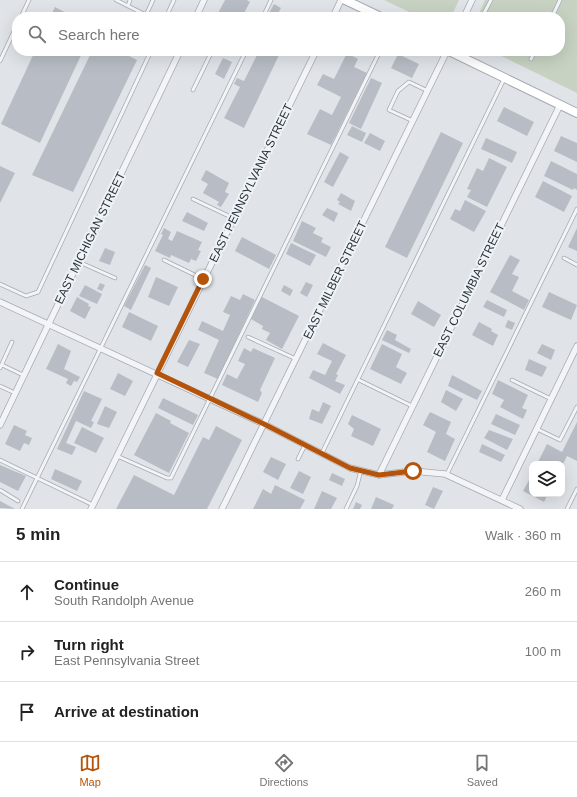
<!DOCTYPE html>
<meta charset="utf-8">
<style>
body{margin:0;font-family:Arial,sans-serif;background:#f2f2f2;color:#222}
.controls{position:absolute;right:12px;bottom:12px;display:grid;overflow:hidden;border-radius:8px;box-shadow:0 4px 16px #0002}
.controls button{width:36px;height:36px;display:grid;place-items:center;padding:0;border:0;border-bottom:1px solid #e0e0e0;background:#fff;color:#222;font:20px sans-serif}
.stop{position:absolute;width:12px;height:12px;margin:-9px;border:3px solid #b45309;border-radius:50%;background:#fff}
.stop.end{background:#b45309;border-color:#fff;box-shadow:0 1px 4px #0008}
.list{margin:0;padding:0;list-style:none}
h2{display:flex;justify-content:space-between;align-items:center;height:52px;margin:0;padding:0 16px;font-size:17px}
h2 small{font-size:13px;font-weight:400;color:#767676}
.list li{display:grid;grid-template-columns:26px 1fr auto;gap:12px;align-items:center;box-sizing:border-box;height:60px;padding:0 16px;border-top:1px solid #e0e0e0}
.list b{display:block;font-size:15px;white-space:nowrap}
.list p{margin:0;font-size:13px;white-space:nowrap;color:#767676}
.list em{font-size:13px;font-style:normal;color:#767676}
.icon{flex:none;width:22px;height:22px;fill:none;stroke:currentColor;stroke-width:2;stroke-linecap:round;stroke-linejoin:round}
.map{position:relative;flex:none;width:577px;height:509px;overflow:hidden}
.search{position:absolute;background:#fff;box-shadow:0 4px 16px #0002;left:12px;right:12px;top:12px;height:44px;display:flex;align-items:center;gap:10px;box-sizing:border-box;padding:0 14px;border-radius:16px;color:#767676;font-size:15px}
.sheet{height:232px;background:#fff}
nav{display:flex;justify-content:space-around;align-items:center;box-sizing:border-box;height:56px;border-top:1px solid #e0e0e0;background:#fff;font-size:11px;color:#767676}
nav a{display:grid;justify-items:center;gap:2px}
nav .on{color:#b45309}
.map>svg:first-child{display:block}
</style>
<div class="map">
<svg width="577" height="509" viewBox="0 0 577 509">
<rect width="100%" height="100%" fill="#e0e4e8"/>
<!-- green -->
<path fill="#c7d2c2" d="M384 0H459L451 17H420Z
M485 0H577V93L491 51H560V17H477Z"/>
<!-- building -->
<path fill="#b8bdc5" d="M225 0H247L250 2 242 17H216Z
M274 4 281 8 276 17H267Z
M55 7 74 17H50Z
M35 51H83L40 143 1 124Z
M92 51H119L137 60 73 192 32 175Z
M259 51H281L244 128 224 118 240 87 234 84 237 78 244 81Z
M347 53 358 59 354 67 367 73 331 145 307 134 320 109 332 115 341 97 317 85 323 74 334 79Z
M398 54 419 64 412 78 391 68Z
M223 58 232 62 224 79 215 74Z
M371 78 382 83 361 129 349 123Z
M504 107 534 122 527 136 497 121Z
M352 126 366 133 362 142 347 135Z
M441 132 463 143 407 258 385 247Z
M370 133 385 141 380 151 364 143Z
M561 136 577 143V162L554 151Z
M486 138 517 152 512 163 481 149Z
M340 152 349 157 333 187 324 182Z
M489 158 507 167 487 207 467 197 471 190 467 189 477 168 483 171Z
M551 161 577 174V190L574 188 573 190 544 176Z
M0 166 15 173 0 203Z
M206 170 229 183 225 192 229 194 221 207 217 205 219 202 203 193 208 184 201 180Z
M543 181 572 196 564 212 535 197Z
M341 193 355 201 351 211 338 204 340 202 337 200Z
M465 200 486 211 474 232 450 219 455 209 460 211Z
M327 208 338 213 334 222 322 215Z
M187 212 208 223 204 231 182 221Z
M302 221 316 228 313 233 323 238 321 242 331 247 326 257 293 241Z
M164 228 171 232 168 239 172 241 177 231 202 242 198 250 201 251 196 261 191 259 189 263 171 255 170 258 155 251 163 235 161 234Z
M577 228V251L568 247Z
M242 237 276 255 269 269 235 251Z
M291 243 316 255 310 266 286 254Z
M105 248 115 252 110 265 99 261Z
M510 255 520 260 512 274 519 277 512 291 529 300 524 310 490 292Z
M145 265 151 268 131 310 124 306Z
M156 277 178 287 169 306 148 297Z
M306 282 313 285 307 297 300 293Z
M100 283 105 285 102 291 97 289Z
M85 285 102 294 97 304 79 296Z
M284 285 293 290 290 296 281 291Z
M549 292 577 305 571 320 542 307Z
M243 294 255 300 218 379 204 373 219 340 198 330 202 321 223 331 230 315 223 312 231 296 240 300Z
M77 297 89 304 88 306 91 307 85 319 70 311Z
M262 297 299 316 282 349 266 340 270 333 262 329 263 326 251 319Z
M487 300 507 310 504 317 483 307Z
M418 301 441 315 434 327 411 314Z
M129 312 158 326 151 341 122 327Z
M508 320 515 323 512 330 505 327Z
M479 322 492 329 491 331 498 335 493 346 472 335Z
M387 330 397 335 395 340 411 349 409 353 382 340Z
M189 340 200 344 188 367 177 362Z
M323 343 346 355 336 374 338 375 335 381 345 385 340 394 309 378 313 370 325 375 332 361 317 354Z
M58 344 71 351 64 369 80 377 77 382 74 381 71 386 66 383 68 379 46 369Z
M382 344 402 354 396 367 407 373 401 384 370 369Z
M542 344 555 350 551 360 537 353Z
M244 348 251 352 253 348 275 358 260 390 262 393 258 402 222 385 227 374 237 379 245 364 238 361Z
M529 359 547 367 542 377 525 370Z
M118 373 133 381 125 396 110 389Z
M452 375 482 391 477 400 448 386Z
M498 380 528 395 522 408 527 410 523 419 500 407 504 400 492 394Z
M446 390 463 399 456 411 441 402Z
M84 391 102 399 91 421 94 422 91 428 76 421 66 443 76 447 72 455 57 449Z
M163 398 198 415 193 425 158 408Z
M323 402 331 406 322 424 309 419 312 409 319 412Z
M105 406 117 412 109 428 97 424Z
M430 412 451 422 446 434 455 439 445 461 427 452 436 432 423 425Z
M156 413 171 421 170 423 189 433 169 473 134 455Z
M496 414 520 425 515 435 491 424Z
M352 415 381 429 373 446 351 436 354 429 348 424Z
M577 422V461L567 456 563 464H537L547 444 562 452Z
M14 425 27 431 25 435 32 438 29 445 24 443 20 451 5 444Z
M216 426 242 440 207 509H116L134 475 174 495 203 437 209 440Z
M82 427 104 438 96 453 74 443Z
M489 430 513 439 507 450 484 438Z
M482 444 505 455 501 462 479 452Z
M271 457 286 464 278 480 263 472Z
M0 465 26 476 18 491 0 482Z
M55 469 82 481 77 491 51 479Z
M299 471 311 477 303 494 290 488Z
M332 473 345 479 342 486 329 480Z
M532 475V494H548L544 502 523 491Z
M275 485 305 500 300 509H253L263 489 271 494Z
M433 487 443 491 434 509 425 505Z
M322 491 337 498 331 509H314Z
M376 497 394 505 392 509H371Z
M0 501 15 509 0 508Z
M356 502 362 505 360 509H353Z"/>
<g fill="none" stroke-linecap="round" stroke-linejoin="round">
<defs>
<path id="lane" d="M116 0 150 17
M128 6 130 0
M146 15 153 0
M21 17 29 0
M134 17 138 11
M166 17 174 0
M263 17 271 0
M482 17 491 0
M552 17 560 0
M531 59 535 51
M0 61 17 25
M193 90 212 51
M413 121 389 110 398 91 409 82 428 91
M193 199 233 218
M564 258 577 265
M164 260 203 279
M79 262 115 278
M0 284 26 296 38 292 151 51
M248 337 296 359
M2 365 23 375
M0 368 12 342
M359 380 412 406
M512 380 551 399
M0 386 15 393
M537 429 560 440 577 407
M322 453 504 79
M117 456 167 478H171L380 51
M298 459 305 445
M0 460 93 505
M447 474 577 209
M0 490 18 501
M22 509 246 51
M346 509 357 486 361 470
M567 509 577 489"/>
<path id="street" d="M196 17 204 0
M333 17 341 0
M464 17 472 0
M0 302 264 424 350 468 379 475 413 471 445 474 520 509
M0 425 180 51
M379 475 560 105
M502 500 577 346
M91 509 316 51
M222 509 447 51"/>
<path id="secondary" d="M345 0 381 17
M449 51 577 113"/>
</defs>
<!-- lane casing -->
<use href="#lane" stroke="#a5abb2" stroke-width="4.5"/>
<!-- street casing -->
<use href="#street" stroke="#a5abb2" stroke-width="7"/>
<!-- secondary casing -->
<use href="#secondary" stroke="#a5abb2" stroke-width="10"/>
<!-- lane -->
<use href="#lane" stroke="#f3f4f7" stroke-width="3"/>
<!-- street -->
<use href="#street" stroke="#f3f4f7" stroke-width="5.5"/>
<!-- secondary -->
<use href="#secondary" stroke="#fff" stroke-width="8"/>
</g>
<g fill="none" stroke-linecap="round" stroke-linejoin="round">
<!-- route -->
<path stroke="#b45309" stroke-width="5" d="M203 279 157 373 264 424 350 468 379 475 413 471"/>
</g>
<g text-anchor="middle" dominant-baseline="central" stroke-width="4" stroke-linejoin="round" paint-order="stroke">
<!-- street labels -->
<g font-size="12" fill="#29333f" stroke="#eff3f6">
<text transform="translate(251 183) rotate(-64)">EAST PENNSYLVANIA STREET</text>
<text transform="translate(90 238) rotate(-64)">EAST MICHIGAN STREET</text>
<text transform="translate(335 280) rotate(-64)">EAST MILBER STREET</text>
<text transform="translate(469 290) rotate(-64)">EAST COLUMBIA STREET</text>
</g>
</g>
</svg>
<div class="controls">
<button><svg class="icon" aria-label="layers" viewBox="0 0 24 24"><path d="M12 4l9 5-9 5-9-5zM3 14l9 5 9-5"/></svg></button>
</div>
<div class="stop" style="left:413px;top:471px"></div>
<div class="stop end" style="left:203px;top:279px"></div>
<div class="search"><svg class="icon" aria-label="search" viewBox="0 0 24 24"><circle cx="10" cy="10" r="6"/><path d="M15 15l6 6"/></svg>Search here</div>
</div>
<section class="sheet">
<h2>5 min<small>Walk · 360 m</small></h2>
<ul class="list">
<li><svg class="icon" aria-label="ahead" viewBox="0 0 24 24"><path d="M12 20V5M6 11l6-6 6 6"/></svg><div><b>Continue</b><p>South Randolph Avenue</p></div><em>260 m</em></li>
<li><svg class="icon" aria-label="right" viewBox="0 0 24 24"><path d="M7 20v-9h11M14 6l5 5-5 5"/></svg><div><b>Turn right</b><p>East Pennsylvania Street</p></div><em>100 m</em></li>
<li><svg class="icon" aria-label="arrive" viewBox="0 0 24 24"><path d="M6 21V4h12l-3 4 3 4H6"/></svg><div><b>Arrive at destination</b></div></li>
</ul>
</section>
<nav>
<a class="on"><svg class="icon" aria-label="map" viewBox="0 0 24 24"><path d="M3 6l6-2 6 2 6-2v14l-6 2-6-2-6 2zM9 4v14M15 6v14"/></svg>Map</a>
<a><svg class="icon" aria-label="directions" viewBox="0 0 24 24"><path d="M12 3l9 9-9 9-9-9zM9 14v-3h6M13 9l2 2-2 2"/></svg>Directions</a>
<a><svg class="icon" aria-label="saved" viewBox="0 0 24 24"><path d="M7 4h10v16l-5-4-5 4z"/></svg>Saved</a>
</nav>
